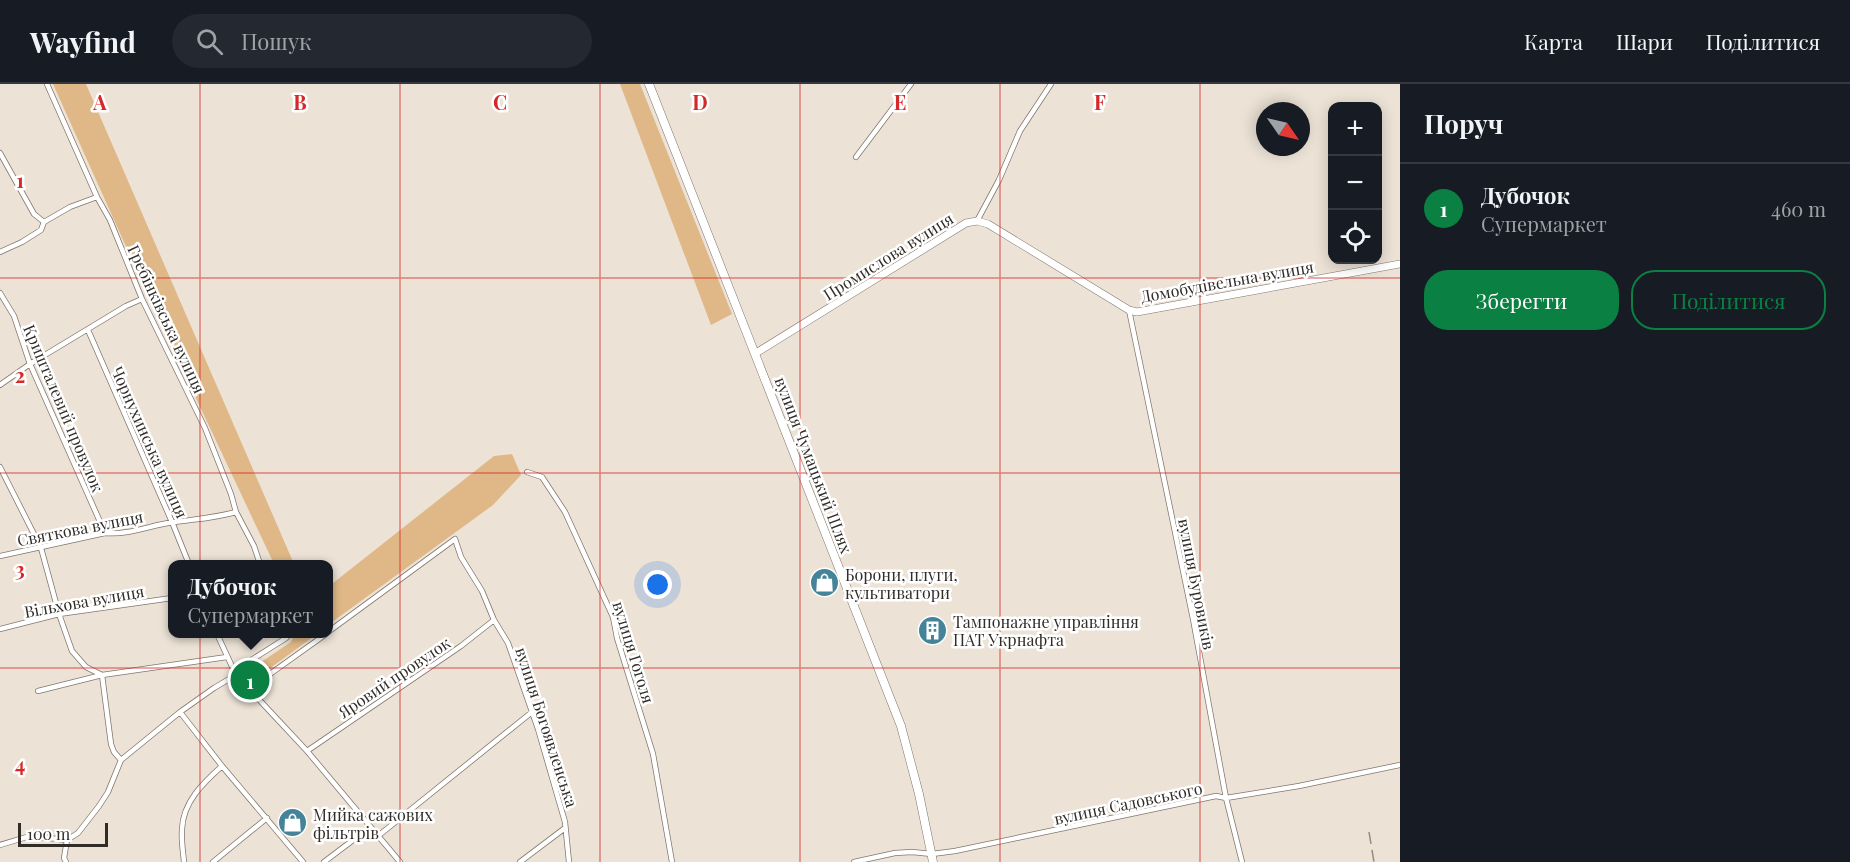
<!DOCTYPE html>
<html lang="uk">
<meta charset="utf-8">
<style>
body{margin:0;font-family:"Playfair Display",serif;background:#242831;color:#f1f3f6}
.controls{position:absolute;right:18px;top:18px;display:grid;overflow:hidden;border-radius:12px;box-shadow:0 3px 15px #0003}
.controls button{width:54px;height:54px;display:grid;place-items:center;padding:0;border:0;border-bottom:2px solid #363941;background:#171b24;color:#f1f3f6;font:30px sans-serif}
.compass{position:absolute;left:1256px;top:18px;width:54px;height:54px;border-radius:50%;background:#171b24;box-shadow:0 3px 15px #0003;rotate:124deg}
.scale{position:absolute;left:18px;bottom:15px;width:90px;box-sizing:border-box;padding-left:6px;border:3px solid #302c28;border-top:0;font-size:16px;line-height:21px;white-space:nowrap;color:#302c28;-webkit-text-stroke:4px #fff;paint-order:stroke}
.you{position:absolute;left:658px;top:501px;width:21px;height:21px;margin:-15px;border:4px solid #fff;border-radius:50%;background:#1a73e8;box-shadow:0 0 0 9px #1a73e833}
.badge{display:grid;place-items:center;width:39px;height:39px;border-radius:50%;background:#0b8043;color:#fff;font-size:20px;font-weight:700}
.pin{position:absolute;translate:-50% -50%;border:3px solid #fff;box-shadow:0 2px 6px #0006}
.popup{position:absolute;left:168px;top:476px;width:165px;height:78px;box-sizing:border-box;display:grid;place-content:center;border-radius:12px;background:#171b24;filter:drop-shadow(0 2px 4px #0005);font-size:20px;white-space:nowrap;color:#9ea1a6}
.popup b{font-size:22px;color:#f1f3f6}
.popup::after{content:'';position:absolute;left:50%;top:100%;margin-left:-12px;border:12px solid transparent;border-top-color:#171b24}
.list{margin:0;padding:0;list-style:none}
h2{display:flex;justify-content:space-between;align-items:center;height:78px;margin:0;padding:0 24px;font-size:26px}
h2 small{font-size:20px;font-weight:400;color:#9ea1a6}
.list li{display:grid;grid-template-columns:39px 1fr auto;gap:18px;align-items:center;box-sizing:border-box;height:90px;padding:0 24px;border-top:2px solid #363941}
.list b{display:block;font-size:22px;white-space:nowrap}
.list p{margin:0;font-size:20px;white-space:nowrap;color:#9ea1a6}
.list em{font-size:20px;font-style:normal;color:#9ea1a6}
.actions{display:flex;gap:12px;padding:18px 24px}
.actions a{flex:1;padding:14px 0;border:2px solid #0b8043;border-radius:24px;text-align:center;font-size:21px;color:#0b8043}
.actions .main{background:#0b8043;color:#fff}
.icon{flex:none;width:33px;height:33px;fill:none;stroke:currentColor;stroke-width:2;stroke-linecap:round;stroke-linejoin:round}
.map{position:relative;flex:none;width:1400px;height:778px;overflow:hidden}
header{display:flex;align-items:center;gap:36px;box-sizing:border-box;height:84px;padding:0 30px;background:#171b24;border-bottom:2px solid #363941}
header strong{font-size:28px}
nav{display:flex;gap:33px;margin-inline-start:auto;font-size:21px}
.search{width:420px;height:54px;background:#242831;display:flex;align-items:center;gap:15px;box-sizing:border-box;padding:0 21px;border-radius:33px;color:#9ea1a6;font-size:22px}
main{display:flex}
aside{flex:1;background:#171b24}
.map>svg:first-child{display:block}
</style>
<header>
<strong>Wayfind</strong>
<div class="search"><svg class="icon" aria-label="search" viewBox="0 0 24 24"><circle cx="10" cy="10" r="6"/><path d="M15 15l6 6"/></svg>Пошук</div>
<nav><a>Карта</a><a>Шари</a><a>Поділитися</a></nav>
</header>
<main>
<div class="map">
<svg width="1400" height="778" viewBox="0 0 1400 778">
<rect width="100%" height="100%" fill="#ece2d6"/>
<!-- green -->
<path fill="#e0b887" d="M53 0H86L294 480H274L154 225Z
M620 0H640L732 230 711 241Z
M512 370 521 391 493 421 328 541V503L494 372Z
M295 550H317L258 593 246 588 291 558Z"/>
<g fill="none" stroke-linecap="round" stroke-linejoin="round">
<defs>
<path id="street" d="M47 0 97 113 110 136 142 215 205 344 231 410 236 428 254 462 260 480
M0 69 34 130 44 138
M856 73 911 0
M977 137 999 96 1020 47 1051 0
M0 168 22 158 41 146 44 138 70 123 97 113
M0 209 14 232 30 280 105 449
M1129 226 1193 535 1226 714 1242 778
M88 246 172 438 189 480
M0 301 30 280 126 222 142 215
M0 383 41 464 59 530 72 567 86 583 102 591 111 660 114 668 121 676
M527 388 542 393 565 428 613 533 617 554 653 670 672 778
M0 472 105 449C132 451 149 441 175 438 196 435 215 434 236 428
M0 545 59 530 172 514
M328 548 455 455 461 473 482 507 494 536 508 559 538 645 565 738 569 778
M217 550 236 591 307 667 400 778
M234 587 286 554 290 550
M249 605 326 550
M38 607 102 591 227 573
M180 628 222 682 303 778
M307 667 461 562 494 536
M378 752 532 628
M0 761 30 752 67 756
M66 778 64 774 67 756 78 749 99 722 108 708 121 676 180 628 214 604 236 591
M184 778C183 767 181 756 182 745 183 718 203 699 222 682
M213 778 267 734
M324 778 369 744
M520 778 565 744
M854 778 895 769 912 768 932 770 955 767 1216 712 1226 714 1299 702 1400 681"/>
<path id="secondary" d="M756 269 966 139 977 137 988 140 1129 226 1137 228 1400 180"/>
<path id="primary" d="M649 0 901 642 919 710 933 778"/>
</defs>
<!-- street casing -->
<use href="#street" stroke="#80776d" stroke-width="6"/>
<!-- secondary casing -->
<use href="#secondary" stroke="#80776d" stroke-width="8"/>
<!-- primary casing -->
<use href="#primary" stroke="#80776d" stroke-width="9"/>
<!-- street -->
<use href="#street" stroke="#fff" stroke-width="4.5"/>
<!-- secondary -->
<use href="#secondary" stroke="#fff" stroke-width="7"/>
<!-- primary -->
<use href="#primary" stroke="#fff" stroke-width="8"/>
<!-- rail -->
<path stroke="#928b83" stroke-width="1.5" stroke-dasharray="12 6" stroke-linecap="butt" d="M1369 748 1374 778"/>
</g>
<!-- grid -->
<path fill="none" stroke="#d62828" stroke-width="1.5" stroke-opacity="0.55" d="M200 0V778M400 0V778M600 0V778M800 0V778M1000 0V778M1200 0V778M0 194H1400M0 389H1400M0 584H1400"/>
<!-- icons -->
<defs>
<symbol id="shop-disc" viewBox="-11 -11 22 22"><circle r="9.5" fill="#448398" stroke="#fff"/><path d="M-5-2.5h2.3a2.7 3.5 0 0 1 5.4 0H5L5.5 6h-11ZM-1.5-2.5h3a1.5 2.3 0 0 0-3 0Z" fill="#fff"/></symbol>
<symbol id="building-disc" viewBox="-11 -11 22 22"><circle r="9.5" fill="#448398" stroke="#fff"/><path d="M-4-6H4V6H1V3H-1V6H-4ZM-2.5-4.3h1.7v1.8h-1.7ZM.8-4.3h1.7v1.8H.8ZM-2.5-1h1.7V.8h-1.7ZM.8-1h1.7V.8H.8Z" fill="#fff"/></symbol>
</defs>
<g fill-rule="evenodd">
<use href="#shop-disc" x="808" y="482" width="33" height="33"/>
<use href="#building-disc" x="916" y="530" width="33" height="33"/>
<use href="#shop-disc" x="276" y="722" width="33" height="33"/>
</g>
<g text-anchor="middle" dominant-baseline="central" stroke-width="5" stroke-linejoin="round" paint-order="stroke">
<!-- street labels -->
<g font-size="16" fill="#302c28" stroke="#fff">
<text transform="translate(888 172) rotate(-32)">Промислова вулиця</text>
<text transform="translate(1227 197) rotate(-10)">Домобудівельна вулиця</text>
<text transform="translate(167 235) rotate(65)">Гребінківська вулиця</text>
<text transform="translate(64 324) rotate(67)">Кришталевий провулок</text>
<text transform="translate(150 358) rotate(66)">Чорнухинська вулиця</text>
<text transform="translate(814 381) rotate(69)">вулиця Чумацький Шлях</text>
<text transform="translate(80 444) rotate(-11)">Святкова вулиця</text>
<text transform="translate(1197 500) rotate(79)">вулиця Буровиків</text>
<text transform="translate(84 517) rotate(-10)">Вільхова вулиця</text>
<text transform="translate(634 568) rotate(73)">вулиця Гоголя</text>
<text transform="translate(394 593) rotate(-34)">Яровий провулок</text>
<text transform="translate(547 643) rotate(72)">вулиця Богоявленська</text>
<text transform="translate(1128 719) rotate(-12)">вулиця Садовського</text>
</g>
<!-- poi labels -->
<g font-size="16" fill="#302c28" stroke="#fff" text-anchor="start">
<text x="845" y="490">Борони, плуги,<tspan x="845" dy="18">культиватори</tspan></text>
<text x="953" y="537">Тампонажне управління<tspan x="953" dy="18">ПАТ Укрнафта</tspan></text>
<text x="313" y="730">Мийка сажових<tspan x="313" dy="18">фільтрів</tspan></text>
</g>
</g>
<g font-size="20" text-anchor="middle" font-weight="bold" fill="#d62828" stroke="#fff" stroke-width="5" stroke-linejoin="round" paint-order="stroke">
<text x="100" y="26">A</text>
<text x="300" y="26">B</text>
<text x="500" y="26">C</text>
<text x="700" y="26">D</text>
<text x="900" y="26">E</text>
<text x="1100" y="26">F</text>
<text x="20" y="104">1</text>
<text x="20" y="299">2</text>
<text x="20" y="493">3</text>
<text x="20" y="688">4</text>
</g>
</svg>
<div class="controls">
<button>+</button>
<button>−</button>
<button><svg class="icon" aria-label="locate" viewBox="0 0 24 24"><circle cx="12" cy="12" r="6"/><path d="M12 2v4M12 18v4M2 12h4M18 12h4"/></svg></button>
</div>
<svg class="compass" viewBox="-18 -18 36 36"><path d="M0-13l5 13h-10z" fill="#e53935"/><path d="M0 13l5-13h-10z" fill="#9ea1a6"/></svg>
<div class="scale">100 m</div>
<div class="you"></div>
<div class="pin badge" style="left:250px;top:596px">1</div>
<div class="popup"><b>Дубочок</b>Супермаркет</div>
</div>
<aside>
<h2>Поруч<small></small></h2>
<ul class="list">
<li><span class="badge">1</span><div><b>Дубочок</b><p>Супермаркет</p></div><em>460 m</em></li>
</ul>
<div class="actions"><a class="main">Зберегти</a><a>Поділитися</a></div>
</aside>
</main>
